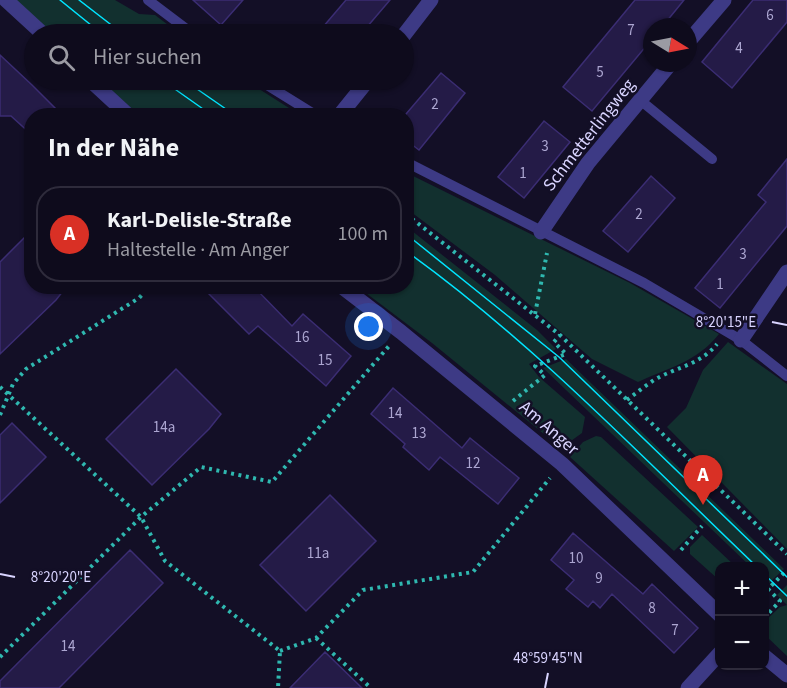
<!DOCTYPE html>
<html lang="de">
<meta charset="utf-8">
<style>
body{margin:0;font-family:"Source Sans 3",sans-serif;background:#171425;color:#f1f3f6}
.controls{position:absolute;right:18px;bottom:18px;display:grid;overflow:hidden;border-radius:12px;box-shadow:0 2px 4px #0004}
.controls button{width:54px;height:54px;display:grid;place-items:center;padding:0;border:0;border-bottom:2px solid #2e2b3b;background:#0e0b1c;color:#f1f3f6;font:30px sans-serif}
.compass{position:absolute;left:643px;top:18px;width:54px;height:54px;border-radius:50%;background:#0e0b1c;box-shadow:0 2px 4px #0004;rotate:100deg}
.you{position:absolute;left:369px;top:327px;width:21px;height:21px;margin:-15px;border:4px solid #fff;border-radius:50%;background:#1a73e8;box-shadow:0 0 0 9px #1a73e833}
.badge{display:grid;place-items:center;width:39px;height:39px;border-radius:50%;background:#d93025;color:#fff;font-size:20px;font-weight:700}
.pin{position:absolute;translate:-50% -50px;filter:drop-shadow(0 2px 3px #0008)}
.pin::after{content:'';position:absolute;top:32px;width:21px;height:18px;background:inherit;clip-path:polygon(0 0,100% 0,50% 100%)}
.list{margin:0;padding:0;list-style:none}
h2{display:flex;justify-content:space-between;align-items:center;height:78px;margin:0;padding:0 24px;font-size:26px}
h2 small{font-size:20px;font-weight:400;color:#9b9ba3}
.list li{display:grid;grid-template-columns:39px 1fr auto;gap:18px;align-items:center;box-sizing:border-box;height:96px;margin:0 12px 12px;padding:0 12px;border:2px solid #2e2b3b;border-radius:24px}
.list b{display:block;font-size:22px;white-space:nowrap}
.list p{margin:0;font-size:20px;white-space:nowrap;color:#9b9ba3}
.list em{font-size:20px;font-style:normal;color:#9b9ba3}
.icon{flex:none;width:33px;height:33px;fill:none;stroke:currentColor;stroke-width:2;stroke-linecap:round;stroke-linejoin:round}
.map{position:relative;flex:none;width:787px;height:688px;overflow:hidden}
.search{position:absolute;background:#0e0b1c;box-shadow:0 2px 4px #0004;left:24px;top:24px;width:390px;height:66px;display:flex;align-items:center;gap:15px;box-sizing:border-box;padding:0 21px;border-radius:33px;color:#9b9ba3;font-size:22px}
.panel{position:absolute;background:#0e0b1c;box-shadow:0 2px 4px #0004;left:24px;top:108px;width:390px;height:186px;border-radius:24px}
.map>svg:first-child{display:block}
</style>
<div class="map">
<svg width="787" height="688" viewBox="0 0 787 688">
<rect width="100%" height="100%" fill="#130f26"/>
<!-- green -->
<path fill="#12302f" d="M16 0H115L139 14 155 15 180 34H53Z
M100 80H245L300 115H139Z
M407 173 630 283 719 334C697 362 668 368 638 382L592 359 495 275 407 209Z
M407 227 537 330 556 349 529 364 539 377 585 417 582 433 561 448 432 343 358 287 406 286Z
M728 342 787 384V549L667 427 686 408 703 370Z
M566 359 784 569 768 584 765 581 764 566H750L543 368Z
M596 436 601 437 698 527 674 551 570 457 583 442Z
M702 535 735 566H720L719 580 690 554V547Z
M787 585V656L765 635 764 622 780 607 787 605 777 595Z"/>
<!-- building -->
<path fill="#241b47" stroke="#3b2d73" stroke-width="1.5" d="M193 0H243L221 25Z
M346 0H390L361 34H317Z
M635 0H684L662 27H652V39L592 111 563 87Z
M753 0H787V22L732 88 702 62Z
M0 55 32 85 63 116H32V135L11 116H0Z
M441 73 465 93 419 150 406 140V114Z
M544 121 570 142 524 198 498 177Z
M787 159V226L720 308 695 288 766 202 758 195Z
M651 176 675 198 628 252 603 231Z
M32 230V286H67L56 300 0 354V262Z
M201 286H253L292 326 303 314 351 356 326 386 258 326 249 334Z
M176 369 221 414 209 429 152 485 106 439Z
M393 388 462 448 470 438 519 478 498 504 440 457 429 470 403 447 405 444 371 414Z
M12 423 46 457 0 503V435Z
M330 495 376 541 306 611 260 565Z
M573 533 643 594 652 584 698 628 674 653 612 594 600 608 593 601 588 607 566 589 574 580 551 560Z
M130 550 163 583 59 688H0V681Z
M325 652 362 688H290Z"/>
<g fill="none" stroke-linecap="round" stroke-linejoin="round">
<!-- path -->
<path stroke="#2fb8b0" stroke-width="4" stroke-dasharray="3 4.5" stroke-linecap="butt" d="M406 214 560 335 787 554
M535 314 547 253
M0 387 141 517 165 561 280 651 278 688
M627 400C636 393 645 386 654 380 676 367 700 365 717 344
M513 401 545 375 535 366 566 354 554 342 560 335
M0 415 13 384 26 369 139 298 150 286
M681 550 702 526
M764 618 780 601 768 589 787 570
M316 638 371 688
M280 651 316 638 363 590 473 572 550 478
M0 657 141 517 201 467 272 482 389 346"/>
<!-- lane -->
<path stroke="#3d3a85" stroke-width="10" d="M148 0 193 34
M259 80 317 116
M640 100 712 159
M406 162 644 283 741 340 787 376"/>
<!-- street -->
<path stroke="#3d3a85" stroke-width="15" d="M6 0 43 34
M404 35 431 0
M688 42 724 0
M90 80 129 116
M339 116 368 80
M541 232 588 163 671 63
M341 286 401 332 562 464 720 615
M741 340 787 272
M764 656 787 675
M688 688 720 653"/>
<!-- tram -->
<path stroke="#00e5ff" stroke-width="1.5" d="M60 0 102 34
M79 0 123 34
M162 80 213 116
M184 80 236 116
M406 234 559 357 787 577
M406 251C534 343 643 458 756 566
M764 574 787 596"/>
</g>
<!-- ticks -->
<path fill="none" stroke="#d9d4ff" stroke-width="2" d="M772 322 787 325M0 574 15 577M545 688 548 673"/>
<g text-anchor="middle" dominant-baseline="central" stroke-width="5" stroke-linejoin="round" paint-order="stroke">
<!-- number labels -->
<g font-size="15" fill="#aca6d1">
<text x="770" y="15">6</text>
<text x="631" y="30">7</text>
<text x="739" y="48">4</text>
<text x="600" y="72">5</text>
<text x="435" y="104">2</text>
<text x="545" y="146">3</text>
<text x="523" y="173">1</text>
<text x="639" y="214">2</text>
<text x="743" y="254">3</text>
<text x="720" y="284">1</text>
<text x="302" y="337">16</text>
<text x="325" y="360">15</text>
<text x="395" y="413">14</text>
<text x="164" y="427">14a</text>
<text x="419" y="433">13</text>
<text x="473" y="463">12</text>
<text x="318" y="553">11a</text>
<text x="576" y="558">10</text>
<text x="599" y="578">9</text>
<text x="652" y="608">8</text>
<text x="675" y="630">7</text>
<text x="68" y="646">14</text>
</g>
<!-- street labels -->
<g font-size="18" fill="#d9d4ff" stroke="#130f26">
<text transform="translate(589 135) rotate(-52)">Schmetterlingweg</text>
<text transform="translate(549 428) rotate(41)">Am Anger</text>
</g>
</g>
<g font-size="15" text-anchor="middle" fill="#d9d4ff" stroke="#130f26" stroke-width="5" stroke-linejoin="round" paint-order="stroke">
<text x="726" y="327">8°20'15"E</text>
<text x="61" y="582">8°20'20"E</text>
<text x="548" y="663">48°59'45"N</text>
</g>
</svg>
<div class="controls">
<button>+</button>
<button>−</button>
</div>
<svg class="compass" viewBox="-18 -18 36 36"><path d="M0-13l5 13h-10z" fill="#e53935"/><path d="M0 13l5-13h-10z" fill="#9b9ba3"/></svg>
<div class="you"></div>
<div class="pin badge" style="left:703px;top:505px">A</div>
<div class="search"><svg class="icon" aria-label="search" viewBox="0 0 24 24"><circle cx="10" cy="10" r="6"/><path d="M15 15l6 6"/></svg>Hier suchen</div>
<section class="panel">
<h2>In der Nähe<small></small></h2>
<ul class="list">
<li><span class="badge">A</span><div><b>Karl-Delisle-Straße</b><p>Haltestelle · Am Anger</p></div><em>100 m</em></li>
</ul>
</section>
</div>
